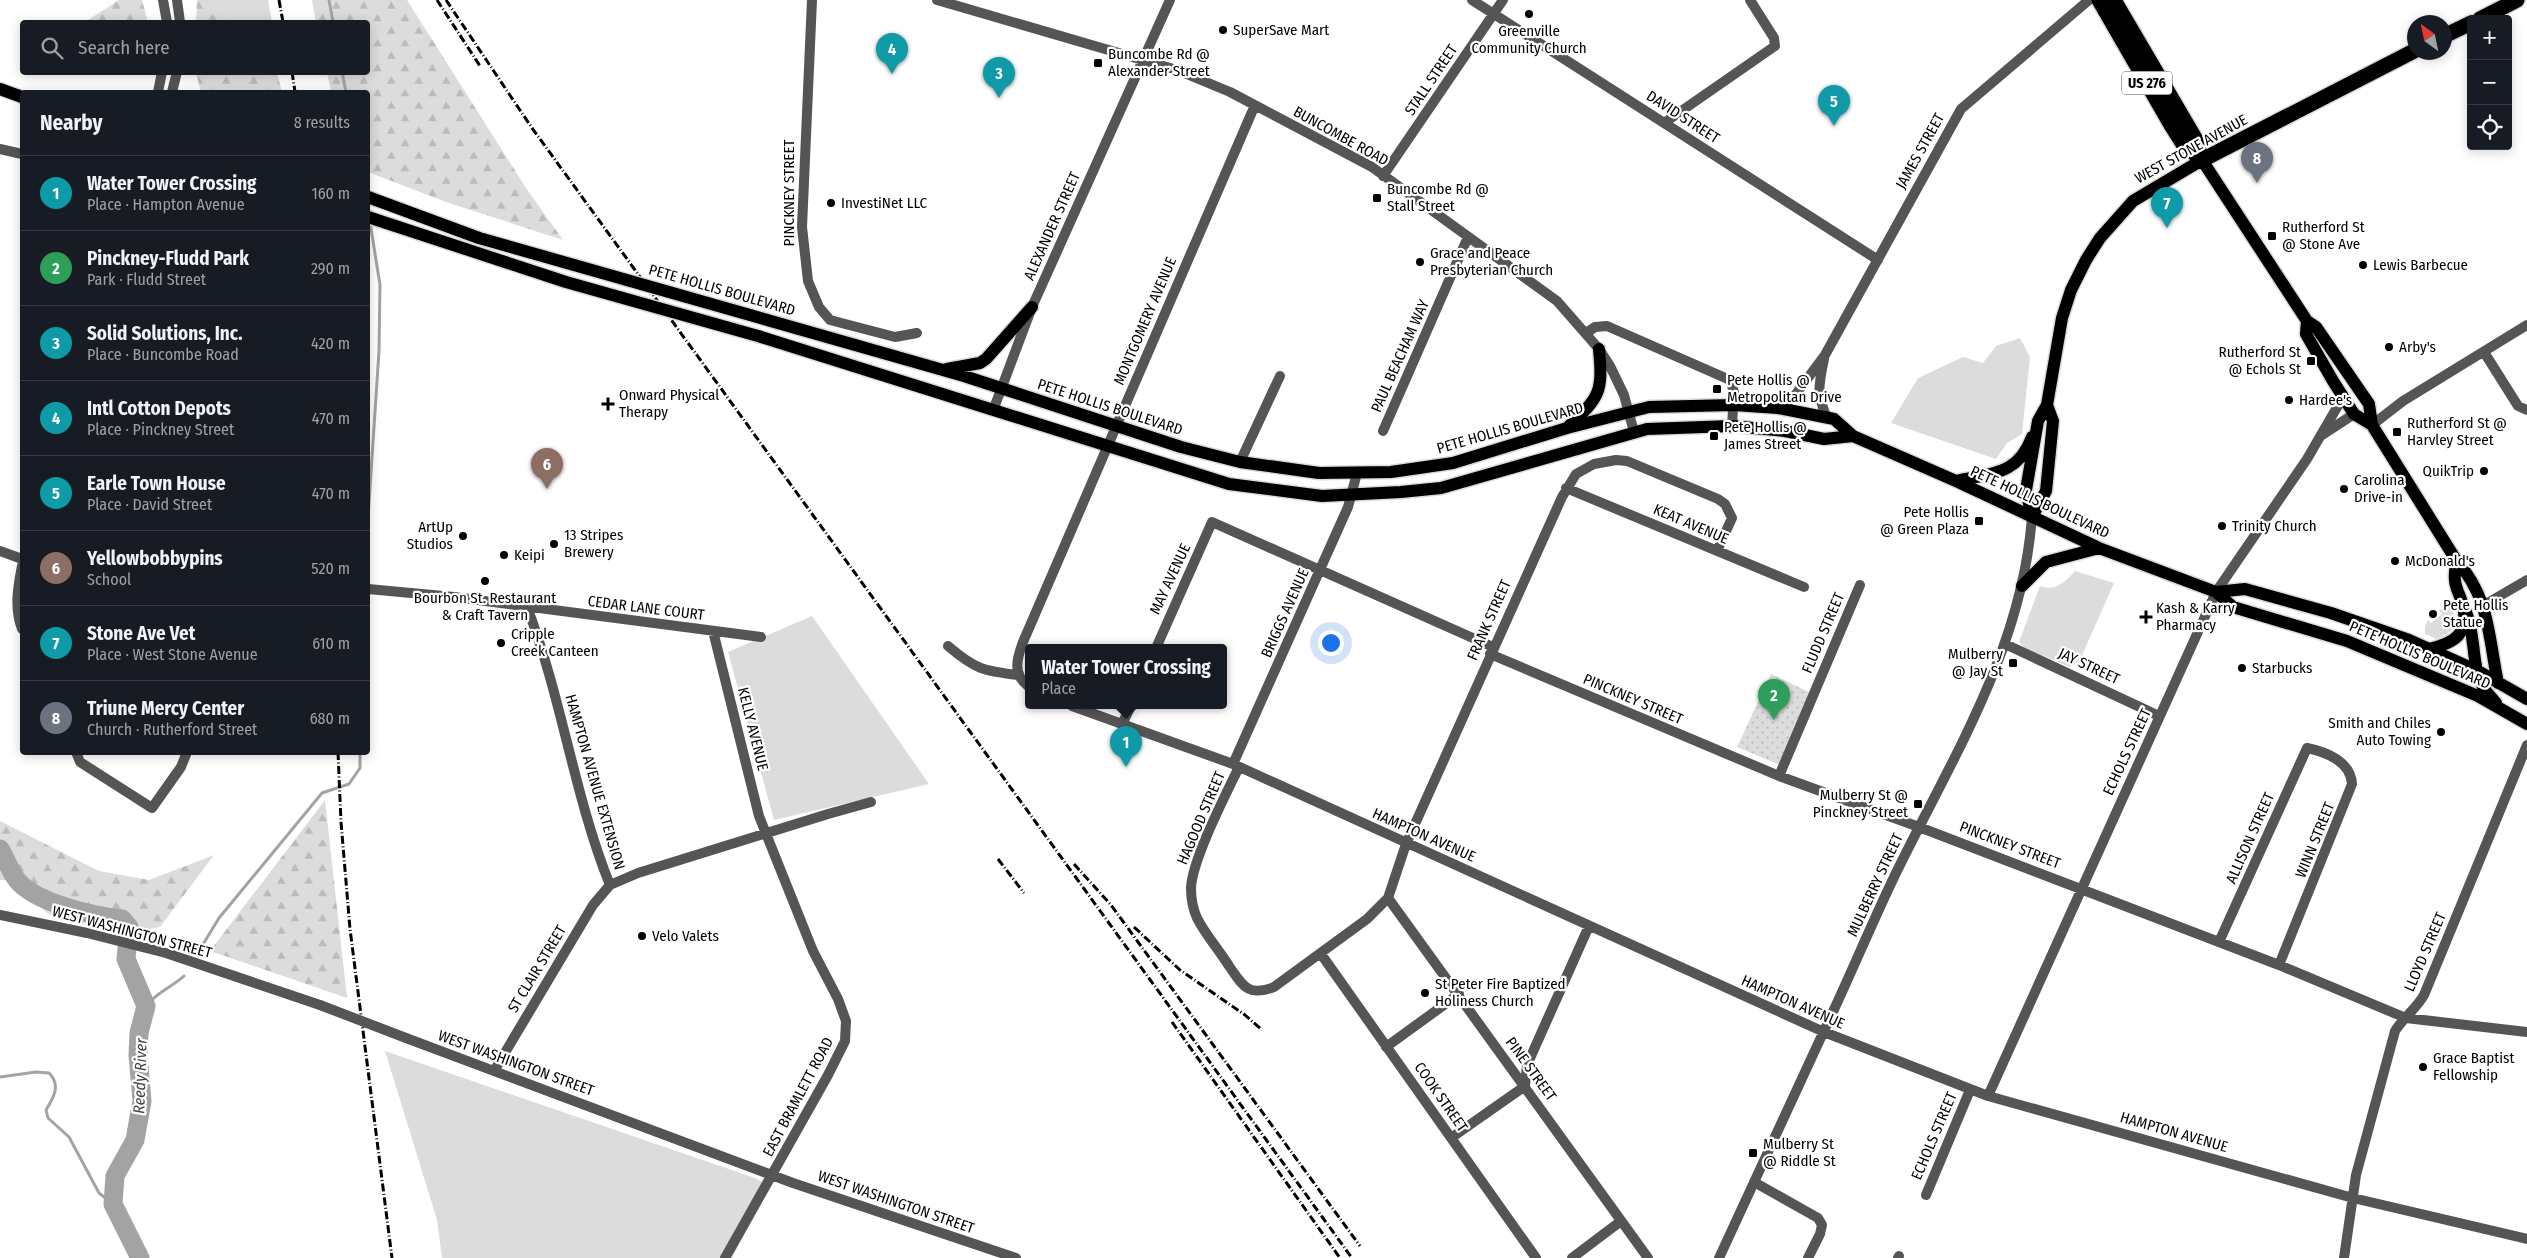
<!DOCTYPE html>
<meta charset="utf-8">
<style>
body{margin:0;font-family:"Fira Sans Condensed",sans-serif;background:#20242c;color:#f1f3f6}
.controls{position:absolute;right:15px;top:15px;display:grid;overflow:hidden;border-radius:5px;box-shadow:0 2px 12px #0003}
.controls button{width:45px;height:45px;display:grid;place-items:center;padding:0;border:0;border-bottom:1px solid #363941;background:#171b24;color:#f1f3f6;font:25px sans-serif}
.compass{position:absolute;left:2407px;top:15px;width:45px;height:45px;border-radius:50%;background:#171b24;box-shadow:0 2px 12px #0003;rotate:327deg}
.you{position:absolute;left:1330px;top:642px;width:18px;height:18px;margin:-12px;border:4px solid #fff;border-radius:50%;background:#1a73e8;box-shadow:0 0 0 8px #1a73e833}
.badge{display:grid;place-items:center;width:32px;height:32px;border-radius:50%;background:#db2777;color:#fff;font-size:16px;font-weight:700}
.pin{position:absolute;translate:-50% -41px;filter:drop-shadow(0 1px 2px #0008)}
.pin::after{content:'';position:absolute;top:26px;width:18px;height:15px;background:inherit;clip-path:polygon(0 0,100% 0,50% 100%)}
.popup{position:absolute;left:1025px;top:644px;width:202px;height:65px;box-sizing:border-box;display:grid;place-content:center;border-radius:5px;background:#171b24;filter:drop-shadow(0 1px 4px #0005);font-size:16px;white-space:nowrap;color:#9ea1a6}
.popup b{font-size:19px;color:#f1f3f6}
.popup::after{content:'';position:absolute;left:50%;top:100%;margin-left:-10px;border:10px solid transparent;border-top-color:#171b24}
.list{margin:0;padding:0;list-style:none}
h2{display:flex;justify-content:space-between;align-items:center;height:65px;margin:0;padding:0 20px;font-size:21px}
h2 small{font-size:16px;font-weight:400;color:#9ea1a6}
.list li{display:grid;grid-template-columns:32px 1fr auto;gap:15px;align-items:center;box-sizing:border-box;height:75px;padding:0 20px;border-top:1px solid #363941}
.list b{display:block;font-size:19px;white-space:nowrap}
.list p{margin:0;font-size:16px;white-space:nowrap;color:#9ea1a6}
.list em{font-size:16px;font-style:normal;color:#9ea1a6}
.icon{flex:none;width:28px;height:28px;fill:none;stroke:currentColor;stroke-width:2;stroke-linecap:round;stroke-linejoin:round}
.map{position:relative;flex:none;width:2527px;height:1258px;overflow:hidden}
.search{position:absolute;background:#171b24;box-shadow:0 2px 12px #0003;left:20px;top:20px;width:350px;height:55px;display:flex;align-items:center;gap:12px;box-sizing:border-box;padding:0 18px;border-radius:5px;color:#9ea1a6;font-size:19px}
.panel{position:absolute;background:#171b24;box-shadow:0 2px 12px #0003;left:20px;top:90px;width:350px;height:665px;border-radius:5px}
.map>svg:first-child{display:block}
</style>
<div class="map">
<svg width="2527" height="1258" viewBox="0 0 2527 1258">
<defs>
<pattern id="forest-firs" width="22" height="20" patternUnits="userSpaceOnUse" patternTransform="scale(1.25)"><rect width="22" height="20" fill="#dcdcdc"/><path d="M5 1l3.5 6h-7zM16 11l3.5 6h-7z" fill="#bbb"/></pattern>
<pattern id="park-dots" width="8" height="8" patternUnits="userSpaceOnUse" patternTransform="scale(1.25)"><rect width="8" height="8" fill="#dcdcdc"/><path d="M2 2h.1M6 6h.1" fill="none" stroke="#bbb" stroke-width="1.8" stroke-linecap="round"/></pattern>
</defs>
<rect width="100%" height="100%" fill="#fff"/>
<!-- green -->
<path fill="#dcdcdc" d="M215 0H268L272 22H232Z
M2020 338 2030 357 2022 434 2007 443 1996 459 1891 423 1918 378 1963 357 1983 363 1996 346Z
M2075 571 2114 583 2080 660 2070 667 2025 648 2019 642 2040 586C2055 592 2065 582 2075 571Z
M2447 608 2451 609 2456 618 2451 631 2437 639 2425 634V626L2428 620 2431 623 2442 614 2439 610Z
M812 616 929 784 774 820 728 652Z
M385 1051 755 1178 770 1186 732 1258H442L437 1220Z"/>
<!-- forest -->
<path fill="url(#forest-firs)" d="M119 0H142L148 22H85Z
M197 0H215L232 22H196Z
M312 0H407L526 188 563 240 446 202 368 172V92H331L327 73 368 72V22H316Z
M196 73H277L282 92H201Z
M325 800 347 998 210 951Z
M0 821 99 871 149 880 214 855 160 927 125 934 50 915 6 880H0Z"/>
<!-- park -->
<path fill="url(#park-dots)" d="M1771 674 1811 693 1780 765 1737 747Z"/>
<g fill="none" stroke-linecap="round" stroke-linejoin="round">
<!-- stream -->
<path stroke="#a3a3a3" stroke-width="3" d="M329 0 333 22
M342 72 346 92
M368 518 379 351 380 285 370 222
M199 951 219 918 322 793 349 784 360 768V752
M146 1006C156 993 172 987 184 976
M0 1077 36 1072 49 1073C61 1085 54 1097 46 1110L48 1118 69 1137 99 1193 113 1204"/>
<!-- river -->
<path stroke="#a3a3a3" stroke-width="19" d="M0 849C6 859 10 871 17 880 35 903 94 916 122 919L129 927 126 959 146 1006 139 1033 138 1055 142 1101 135 1140 115 1176 113 1204 140 1258"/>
<defs>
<path id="major" d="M0 89 22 97
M750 315 964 376 1181 447 1240 462 1319 473 1391 472 1453 463 1567 428 1649 407 1734 405 1778 408 1834 419 1853 436 1956 481 2099 548 2216 592 2233 607 2347 641 2478 696 2527 724
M2307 321 2306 334 2333 381 2354 414 2372 425
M758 336 1229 484 1322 496 1401 492 1441 488 1647 429 1732 426 1785 431 1824 439 1853 436
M947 369 980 363 986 359 1032 307
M1569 426C1600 397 1603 392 1599 349
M1956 481C1992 473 2018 475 2032 437
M2032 517 2026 490 2038 421 2047 405 2062 318 2071 290 2086 260 2100 238 2133 201 2202 160 2307 321 2316 327 2369 404 2372 425 2456 560C2490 598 2488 635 2498 683
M2032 517 2046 491 2053 421 2047 405
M2022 586 2046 562 2099 548
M2216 592 2245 589 2331 613 2409 640 2478 671 2527 699
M2466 612C2476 636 2471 665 2483 687 2487 693 2492 698 2496 703
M2429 649C2455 643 2471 633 2462 603 2460 595 2455 587 2455 580 2454 574 2456 566 2456 560"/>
<path id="highway" d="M2099 0 2171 125 2183 144 2202 160
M2114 0 2195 138 2202 160
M2480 19 2517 0
M2444 36 2471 23
M2202 160 2414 51"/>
</defs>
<!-- major casing -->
<use href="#major" stroke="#dbdbdb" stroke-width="15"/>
<!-- highway casing -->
<use href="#highway" stroke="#dbdbdb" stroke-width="18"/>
<!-- minor -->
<path stroke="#555" stroke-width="10" d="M163 0 167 22
M177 0 180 22
M812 0 802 227 808 281 819 307 830 320 895 337 917 333
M937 0 1177 70 1230 92 1372 167 1557 301 1599 349 1610 366 1624 395 1634 432
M1472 0 1878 260
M158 92 162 72
M172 92 177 72
M1664 123 1775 46 1774 38 1750 0
M0 149 22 154
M1383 176 1503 0
M1586 333 1595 327 1607 326 1730 380 1734 392 1732 426
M2484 352 2518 406 2527 410
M1824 359C1819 384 1816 393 1827 418
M994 408 1032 307 1170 0
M1778 408 1793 398 1825 355 1961 109 2089 0
M2372 425 2403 401 2527 325
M1383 431 1468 237
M2322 435 2354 414
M1240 462 1280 376
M1566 488 1804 587
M0 551 22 559
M22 566C18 586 14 609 22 629
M368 589 454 597 761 637
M2484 605 2527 580
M527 607C562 698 574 796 610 885
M713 631 759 816 813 951 838 999 846 1021 845 1041 828 1075 725 1258
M2005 644 2159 716
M948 646C975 669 983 671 1018 675
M1156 648 1212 522 1493 647
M1490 654 1779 776 1919 827 2279 965 2406 1018 2527 1032
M1028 686C1012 674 1017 658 1023 642L1255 105
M1072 706 1233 764 1824 1032 1988 1096 2353 1198 2527 1239
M1122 724 1131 706
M76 752 80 762 152 808 181 767 187 752
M1233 764 1348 507 1357 473
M1239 767C1226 794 1192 860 1191 888 1191 897 1193 909 1197 918 1205 934 1219 950 1229 966 1243 986 1248 997 1274 987L1367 919 1388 898 1406 844 1562 497 1576 474 1594 464 1616 460 1627 461 1718 499 1725 504 1732 518 1717 551
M1779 776 1860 585
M1388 898 1648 1258
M0 915 87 933 166 953 320 1005
M2219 942 2307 748C2327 752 2351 762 2352 784L2279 965
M1321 954 1536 1258
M406 1038 793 1183 1016 1258
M1386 1047 1459 994
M494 1071 593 905 610 885 638 873 828 814 871 802
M1988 1096 2216 592 2307 459 2343 397
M1451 1138 1525 1086 1527 1065 1589 926
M1754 1182 1818 1218 1822 1225 1820 1234 1808 1258
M1926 1195 1970 1090
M1572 1258 1621 1221
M1719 1258C1753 1183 1789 1108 1823 1033 1848 981 1870 927 1895 875 1952 758 2022 650 2032 517
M1898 1258 1899 1256
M2344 1258 2356 1175 2395 1031C2403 1018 2416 1009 2424 995L2527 745"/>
<!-- major -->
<use href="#major" stroke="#000" stroke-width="12"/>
<!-- highway -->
<use href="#highway" stroke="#000" stroke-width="15"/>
<!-- rail -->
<path stroke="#000" stroke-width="3" stroke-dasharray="8 2.5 1 2.5" stroke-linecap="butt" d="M279 0 283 22
M437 0 480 66
M446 0 532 128 1352 1258
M292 72 295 92
M338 752 341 822 350 929 392 1258
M998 859 1024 893
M1074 864 1111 905 1360 1246
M1134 927 1180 970 1245 1015 1262 1030
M1172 1022 1340 1258"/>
<defs>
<path id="major-bridge" d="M368 197 479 238 750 315
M368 217 566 282 758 336"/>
</defs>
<!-- major-bridge casing -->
<use href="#major-bridge" stroke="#dbdbdb" stroke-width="15" stroke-linecap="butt"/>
<!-- minor-bridge -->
<path stroke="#555" stroke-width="10" d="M320 1005 406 1038"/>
<!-- major-bridge -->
<use href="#major-bridge" stroke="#000" stroke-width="12"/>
</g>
<!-- markers -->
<g fill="#000" stroke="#fff" stroke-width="2">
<circle cx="1529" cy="14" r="5"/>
<circle cx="1223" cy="30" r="5"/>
<rect x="1093" y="58" width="10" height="10" rx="2.5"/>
<rect x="1372" y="193" width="10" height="10" rx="2.5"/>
<circle cx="831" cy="203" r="5"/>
<rect x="2267" y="231" width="10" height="10" rx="2.5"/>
<circle cx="1420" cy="262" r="5"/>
<circle cx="2363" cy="265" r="5"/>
<circle cx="2389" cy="347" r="5"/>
<rect x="2306" y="356" width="10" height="10" rx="2.5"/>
<rect x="1712" y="384" width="10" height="10" rx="2.5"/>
<circle cx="2289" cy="400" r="5"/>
<path d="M605.5 396.5h5v5h5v5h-5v5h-5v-5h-5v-5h5z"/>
<rect x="2392" y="427" width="10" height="10" rx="2.5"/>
<rect x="1709" y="431" width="10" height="10" rx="2.5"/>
<circle cx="2484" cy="471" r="5"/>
<circle cx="2344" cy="489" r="5"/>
<rect x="1974" y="516" width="10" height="10" rx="2.5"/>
<circle cx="2222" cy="526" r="5"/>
<circle cx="463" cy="536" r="5"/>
<circle cx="554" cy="544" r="5"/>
<circle cx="504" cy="555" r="5"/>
<circle cx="2395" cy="561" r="5"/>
<circle cx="485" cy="581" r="5"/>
<circle cx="2433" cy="614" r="5"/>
<path d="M2143.5 609.5h5v5h5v5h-5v5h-5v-5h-5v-5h5z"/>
<circle cx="501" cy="643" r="5"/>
<rect x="2008" y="658" width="10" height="10" rx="2.5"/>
<circle cx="2242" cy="668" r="5"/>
<circle cx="2441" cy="732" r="5"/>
<rect x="1913" y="799" width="10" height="10" rx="2.5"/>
<circle cx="642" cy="936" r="5"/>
<circle cx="1425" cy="993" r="5"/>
<circle cx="2423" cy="1067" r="5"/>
<rect x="1748" y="1148" width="10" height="10" rx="2.5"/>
</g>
<g text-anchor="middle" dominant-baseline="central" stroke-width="4.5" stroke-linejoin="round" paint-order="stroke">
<!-- shield labels -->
<rect fill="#fff" stroke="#4c4c4c" stroke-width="1" x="2122" y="71.5" width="50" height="23" rx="4"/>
<g font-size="14" font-weight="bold" fill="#000">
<text x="2147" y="83">US 276</text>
</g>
<!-- poi labels -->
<g font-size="15" fill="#000" stroke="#fff" text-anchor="start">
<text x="1233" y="30">SuperSave Mart</text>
<text x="1529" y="31" text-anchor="middle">Greenville<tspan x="1529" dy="17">Community Church</tspan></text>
<text x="1108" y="54">Buncombe Rd @<tspan x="1108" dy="17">Alexander Street</tspan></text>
<text x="1387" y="189">Buncombe Rd @<tspan x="1387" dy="17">Stall Street</tspan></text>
<text x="841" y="203">InvestiNet LLC</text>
<text x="2282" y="227">Rutherford St<tspan x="2282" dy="17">@ Stone Ave</tspan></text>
<text x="1430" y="253">Grace and Peace<tspan x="1430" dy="17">Presbyterian Church</tspan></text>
<text x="2373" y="265">Lewis Barbecue</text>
<text x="2399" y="347">Arby's</text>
<text x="2301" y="352" text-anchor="end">Rutherford St<tspan x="2301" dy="17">@ Echols St</tspan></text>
<text x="1727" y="380">Pete Hollis @<tspan x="1727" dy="17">Metropolitan Drive</tspan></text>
<text x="619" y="395">Onward Physical<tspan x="619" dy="17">Therapy</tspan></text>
<text x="2299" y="400">Hardee's</text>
<text x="2407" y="423">Rutherford St @<tspan x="2407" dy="17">Harvley Street</tspan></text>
<text x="1724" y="427">Pete Hollis @<tspan x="1724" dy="17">James Street</tspan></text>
<text x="2474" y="471" text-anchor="end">QuikTrip</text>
<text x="2354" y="480">Carolina<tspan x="2354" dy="17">Drive-in</tspan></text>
<text x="1969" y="512" text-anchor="end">Pete Hollis<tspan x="1969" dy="17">@ Green Plaza</tspan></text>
<text x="2232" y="526">Trinity Church</text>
<text x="453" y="527" text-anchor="end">ArtUp<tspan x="453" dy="17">Studios</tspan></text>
<text x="564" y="535">13 Stripes<tspan x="564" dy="17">Brewery</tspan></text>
<text x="514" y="555">Keipi</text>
<text x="2405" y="561">McDonald's</text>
<text x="485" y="598" text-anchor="middle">Bourbon St. Restaurant<tspan x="485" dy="17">&amp; Craft Tavern</tspan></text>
<text x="2443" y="605">Pete Hollis<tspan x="2443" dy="17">Statue</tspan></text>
<text x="2156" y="608">Kash &amp; Karry<tspan x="2156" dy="17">Pharmacy</tspan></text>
<text x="511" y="634">Cripple<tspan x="511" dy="17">Creek Canteen</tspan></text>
<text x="2003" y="654" text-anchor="end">Mulberry<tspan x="2003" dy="17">@ Jay St</tspan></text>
<text x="2252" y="668">Starbucks</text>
<text x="2431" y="723" text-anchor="end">Smith and Chiles<tspan x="2431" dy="17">Auto Towing</tspan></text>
<text x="1908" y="795" text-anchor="end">Mulberry St @<tspan x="1908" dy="17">Pinckney Street</tspan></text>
<text x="652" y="936">Velo Valets</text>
<text x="1435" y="984">St Peter Fire Baptized<tspan x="1435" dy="17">Holiness Church</tspan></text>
<text x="2433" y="1058">Grace Baptist<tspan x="2433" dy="17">Fellowship</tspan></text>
<text x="1763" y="1144">Mulberry St<tspan x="1763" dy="17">@ Riddle St</tspan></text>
</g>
<!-- street labels -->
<g font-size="15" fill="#000" stroke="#fff">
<text transform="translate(1431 80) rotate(-56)">STALL STREET</text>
<text transform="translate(1683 117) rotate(33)">DAVID STREET</text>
<text transform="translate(1341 136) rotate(29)">BUNCOMBE ROAD</text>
<text transform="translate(2191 149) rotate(-29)">WEST STONE AVENUE</text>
<text transform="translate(1920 151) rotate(-61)">JAMES STREET</text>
<text transform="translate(789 193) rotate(-90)">PINCKNEY STREET</text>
<text transform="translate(1052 226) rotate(-66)">ALEXANDER STREET</text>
<text transform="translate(722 290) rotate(16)">PETE HOLLIS BOULEVARD</text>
<text transform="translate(1145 321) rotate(-67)">MONTGOMERY AVENUE</text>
<text transform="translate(1400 356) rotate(-66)">PAUL BEACHAM WAY</text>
<text transform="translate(1110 407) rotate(18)">PETE HOLLIS BOULEVARD</text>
<text transform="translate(1510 428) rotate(-16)">PETE HOLLIS BOULEVARD</text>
<text transform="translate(2040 502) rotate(25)">PETE HOLLIS BOULEVARD</text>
<text transform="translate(1691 524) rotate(23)">KEAT AVENUE</text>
<text transform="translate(1170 579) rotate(-65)">MAY AVENUE</text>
<text transform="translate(646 608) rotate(7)">CEDAR LANE COURT</text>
<text transform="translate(1285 613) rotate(-66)">BRIGGS AVENUE</text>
<text transform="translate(1489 620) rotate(-66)">FRANK STREET</text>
<text transform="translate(1823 633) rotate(-67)">FLUDD STREET</text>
<text transform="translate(2420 655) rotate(23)">PETE HOLLIS BOULEVARD</text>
<text transform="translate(2089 666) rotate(25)">JAY STREET</text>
<text transform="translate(1633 699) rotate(23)">PINCKNEY STREET</text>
<text transform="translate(753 729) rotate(76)">KELLY AVENUE</text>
<text transform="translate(2127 752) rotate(-65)">ECHOLS STREET</text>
<text transform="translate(595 782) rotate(74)">HAMPTON AVENUE EXTENSION</text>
<text transform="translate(1201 818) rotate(-67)">HAGOOD STREET</text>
<text transform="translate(1424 835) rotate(24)">HAMPTON AVENUE</text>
<text transform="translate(2250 838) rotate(-66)">ALLISON STREET</text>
<text transform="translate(2315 840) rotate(-68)">WINN STREET</text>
<text transform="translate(2010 845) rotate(21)">PINCKNEY STREET</text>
<text transform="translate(1875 885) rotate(-65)">MULBERRY STREET</text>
<text transform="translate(132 932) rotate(15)">WEST WASHINGTON STREET</text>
<text transform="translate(2425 952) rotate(-67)">LLOYD STREET</text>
<text transform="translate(537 969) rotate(-59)">ST CLAIR STREET</text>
<text transform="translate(1793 1002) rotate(24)">HAMPTON AVENUE</text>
<text transform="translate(516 1063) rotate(20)">WEST WASHINGTON STREET</text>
<text transform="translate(1531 1069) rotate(54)">PINE STREET</text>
<text transform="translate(798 1097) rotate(-62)">EAST BRAMLETT ROAD</text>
<text transform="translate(1441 1097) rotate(55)">COOK STREET</text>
<text transform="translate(2174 1132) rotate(16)">HAMPTON AVENUE</text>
<text transform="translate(1934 1136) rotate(-67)">ECHOLS STREET</text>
<text transform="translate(896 1202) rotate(19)">WEST WASHINGTON STREET</text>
</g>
<!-- water labels -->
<g font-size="16" font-style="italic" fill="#444" stroke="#fff">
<text transform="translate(140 1076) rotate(-88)">Reedy River</text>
</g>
</g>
</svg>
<div class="controls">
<button>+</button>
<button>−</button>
<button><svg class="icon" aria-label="locate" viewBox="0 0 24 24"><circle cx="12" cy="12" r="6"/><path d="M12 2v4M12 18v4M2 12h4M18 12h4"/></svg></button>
</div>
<svg class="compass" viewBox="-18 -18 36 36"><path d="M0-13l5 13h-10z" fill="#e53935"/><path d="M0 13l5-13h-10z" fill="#9ea1a6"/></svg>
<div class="you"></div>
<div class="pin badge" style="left:1126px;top:767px;background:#0f9aa8">1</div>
<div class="popup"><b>Water Tower Crossing</b>Place</div>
<div class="pin badge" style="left:1774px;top:720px;background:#2e9e5b">2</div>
<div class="pin badge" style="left:999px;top:98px;background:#0f9aa8">3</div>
<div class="pin badge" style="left:892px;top:74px;background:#0f9aa8">4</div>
<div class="pin badge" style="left:1834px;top:126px;background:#0f9aa8">5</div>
<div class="pin badge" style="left:547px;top:489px;background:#8d6e63">6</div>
<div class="pin badge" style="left:2167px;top:228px;background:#0f9aa8">7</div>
<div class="pin badge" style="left:2257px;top:183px;background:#6b7280">8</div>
<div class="search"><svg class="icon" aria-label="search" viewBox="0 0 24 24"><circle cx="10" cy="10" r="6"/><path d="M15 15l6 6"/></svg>Search here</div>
<section class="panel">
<h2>Nearby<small>8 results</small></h2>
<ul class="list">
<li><span class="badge" style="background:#0f9aa8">1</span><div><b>Water Tower Crossing</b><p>Place · Hampton Avenue</p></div><em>160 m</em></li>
<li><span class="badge" style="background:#2e9e5b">2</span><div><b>Pinckney-Fludd Park</b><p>Park · Fludd Street</p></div><em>290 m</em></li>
<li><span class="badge" style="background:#0f9aa8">3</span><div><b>Solid Solutions, Inc.</b><p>Place · Buncombe Road</p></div><em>420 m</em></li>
<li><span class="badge" style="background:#0f9aa8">4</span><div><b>Intl Cotton Depots</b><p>Place · Pinckney Street</p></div><em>470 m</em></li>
<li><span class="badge" style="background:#0f9aa8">5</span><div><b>Earle Town House</b><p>Place · David Street</p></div><em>470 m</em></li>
<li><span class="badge" style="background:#8d6e63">6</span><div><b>Yellowbobbypins</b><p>School</p></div><em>520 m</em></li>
<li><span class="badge" style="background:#0f9aa8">7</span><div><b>Stone Ave Vet</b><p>Place · West Stone Avenue</p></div><em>610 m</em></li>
<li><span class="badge" style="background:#6b7280">8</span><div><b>Triune Mercy Center</b><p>Church · Rutherford Street</p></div><em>680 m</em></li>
</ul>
</section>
</div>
